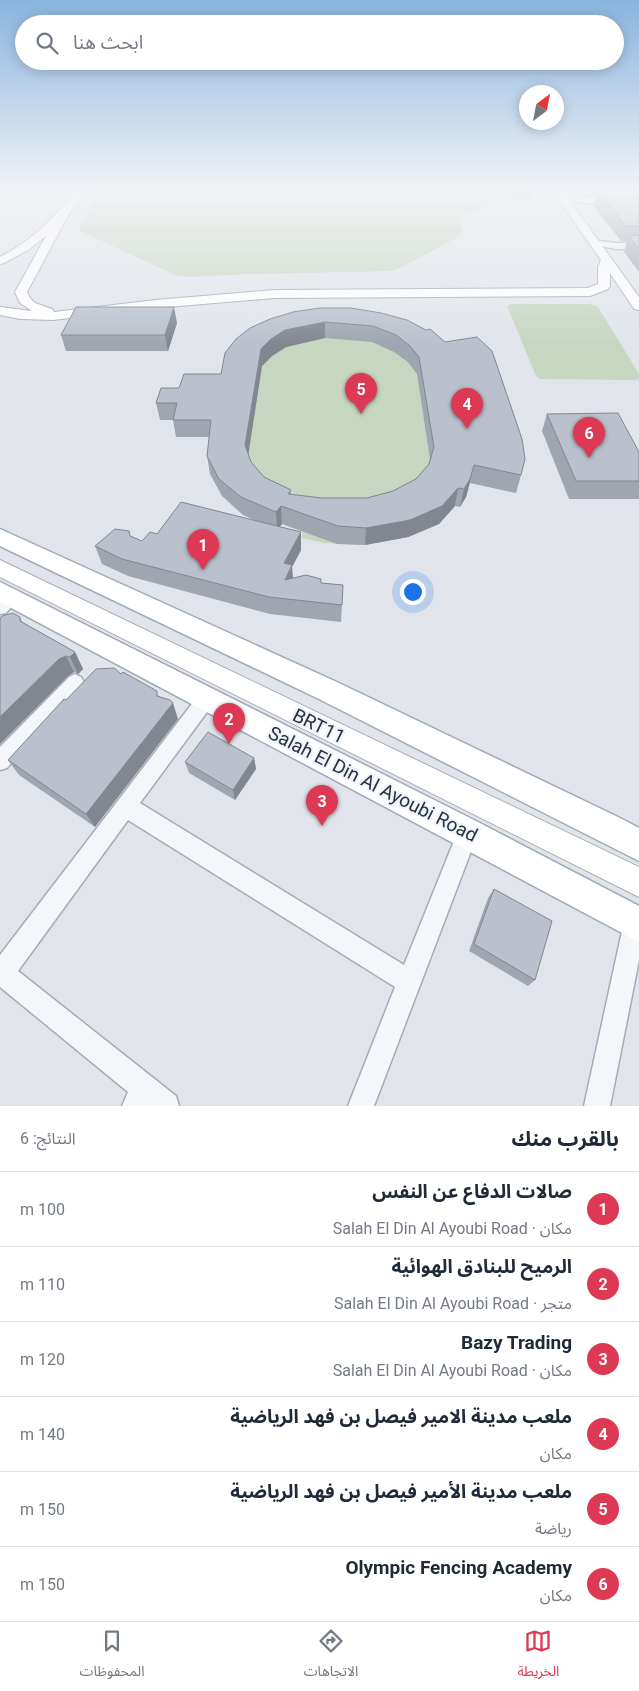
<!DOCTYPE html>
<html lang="ar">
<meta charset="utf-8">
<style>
body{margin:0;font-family:Roboto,"Noto Sans Arabic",sans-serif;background:#f2f2f3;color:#1f2937;direction:rtl}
.compass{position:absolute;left:519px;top:85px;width:45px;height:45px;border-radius:50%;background:#fff;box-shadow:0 2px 12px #0003;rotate:32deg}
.you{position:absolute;left:412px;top:591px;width:18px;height:18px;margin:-12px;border:4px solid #fff;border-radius:50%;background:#1a73e8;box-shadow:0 0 0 8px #1a73e833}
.badge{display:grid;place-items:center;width:32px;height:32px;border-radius:50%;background:#dd3954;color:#fff;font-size:16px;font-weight:700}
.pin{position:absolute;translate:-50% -41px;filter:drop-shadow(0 1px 2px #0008)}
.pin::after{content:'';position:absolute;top:26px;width:18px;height:15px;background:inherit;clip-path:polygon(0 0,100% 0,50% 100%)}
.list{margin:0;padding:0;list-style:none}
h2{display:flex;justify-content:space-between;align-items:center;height:65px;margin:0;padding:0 20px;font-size:21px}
h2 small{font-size:16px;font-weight:400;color:#747a83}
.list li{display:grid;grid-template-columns:32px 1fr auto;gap:15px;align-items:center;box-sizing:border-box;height:75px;padding:0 20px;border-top:1px solid #e0e1e3}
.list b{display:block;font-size:19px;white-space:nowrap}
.list p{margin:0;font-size:16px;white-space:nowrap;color:#747a83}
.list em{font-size:16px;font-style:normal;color:#747a83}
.icon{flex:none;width:28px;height:28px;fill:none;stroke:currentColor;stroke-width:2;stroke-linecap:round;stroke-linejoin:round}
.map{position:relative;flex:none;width:639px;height:1106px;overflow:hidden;direction:ltr}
.search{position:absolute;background:#fff;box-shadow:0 2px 12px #0003;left:15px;right:15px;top:15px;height:55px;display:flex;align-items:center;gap:12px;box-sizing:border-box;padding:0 18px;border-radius:28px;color:#747a83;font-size:19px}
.sheet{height:515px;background:#fff}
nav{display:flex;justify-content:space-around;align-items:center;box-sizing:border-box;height:70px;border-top:1px solid #e0e1e3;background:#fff;font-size:14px;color:#747a83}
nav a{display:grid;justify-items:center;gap:2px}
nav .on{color:#dd3954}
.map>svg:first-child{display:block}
</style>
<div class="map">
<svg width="639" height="1106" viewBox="0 0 639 1106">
<rect width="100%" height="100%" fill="#e1e5eb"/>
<!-- green -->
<path fill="#c7d6c1" d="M100 190H535L540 197 531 201 490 204 463 216 460 218 462 235 396 270 390 271 249 274 189 277 175 275 78 230Z
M511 304H590L598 307 639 374V378L637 380 540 379 536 376 507 306Z
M380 329 519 476 516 493 470 483 466 497 460 507 455 506 439 524 408 537 365 545 325 543 301 538 303 532 282 524 277 530C241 514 229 510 210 474L252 345Z"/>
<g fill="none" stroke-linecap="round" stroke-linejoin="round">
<defs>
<path id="minor" d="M560 196 639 200V204L585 203 560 200Z
M591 240 616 243H639V249H616L591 244Z
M12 591 18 593 20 597 6 613 0 614V598Z
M75 674 81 677 84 682 81 687 7 768 0 770V747L69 677Z
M207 690 213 692 216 698 213 704 140 803 404 965 460 826 467 822 474 826 478 833 374 1106H348L395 987 128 820 18 971 176 1096 179 1106H122L128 1092 0 987V955L201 692Z
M635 911 639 912V960L610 1106H584L624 922 627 914Z"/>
<path id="secondary" d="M76 190H86L70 212 27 292 30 298 35 303 52 309 54 312 156 300 274 290 588 288 598 284V267L601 260 552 190H562L639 297V310L634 309 610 273V286L608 289 590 296 274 298 156 308 53 320 20 319 0 315V307L32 311 20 303 15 292 46 236 28 250 4 263 0 264V257C31 241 55 218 76 190Z
M0 560 639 867V897L0 577Z"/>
<path id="primary" d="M0 529 339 683 620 818 639 828V861L319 699 0 546Z
M0 582 478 822 639 906V942L0 602Z"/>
</defs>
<!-- minor casing -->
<use href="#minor" stroke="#a5acb6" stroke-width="3"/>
<!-- secondary casing -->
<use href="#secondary" stroke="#a5acb6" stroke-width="2"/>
<!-- primary casing -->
<use href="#primary" stroke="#9fa9b8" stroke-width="3"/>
<!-- minor -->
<use href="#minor" fill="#f4f6f9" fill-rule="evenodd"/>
<!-- secondary -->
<use href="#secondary" fill="#fff" fill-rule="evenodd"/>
<!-- primary -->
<use href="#primary" fill="#fff" fill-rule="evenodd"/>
</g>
<!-- wall -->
<path fill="#a0a6af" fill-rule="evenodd" d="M102 190H122L119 195H103Z
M513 190H534L533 194 527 198H513Z
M583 190H639V272L624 252 627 241H621L593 205 596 196H588Z
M270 319 407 320 521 475 516 493 470 483 466 497 460 507 455 506 439 524 408 537 365 545 337 544 282 524 279 527 301 532V550L292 567 293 578 321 583 343 585 341 622 270 614 128 576 102 564 95 546 130 536 142 541 157 534 259 522 243 515 222 496 210 474 207 456 209 437H176L173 420H160L156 403 179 388 221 374ZM325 338 372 342 394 352 408 362 417 374 430 459 429 464 416 479 393 491 367 498H322L291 495V490L264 477 251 462 248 454 262 366 272 356 286 347Z
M177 323 168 351H66L61 335Z
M547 414 639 481V499H569L542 431Z
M20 617 22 622 75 652 83 669 78 674 74 672 68 676 0 744Z
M121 674 159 696 178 719 95 827 19 775 8 760Z
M254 758 256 769 235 800 189 773 185 762Z
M494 889 535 980 528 986 469 951 488 898Z"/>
<!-- shaded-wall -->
<path fill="#82878f" d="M118 190H122L119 195Z
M529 190H534L533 194 527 198Z
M174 307 177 323 168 351 165 335Z
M325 322V338L286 347 272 356 262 366 247 463 245 445 261 349 271 339 285 330Z
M474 465 466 497 460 507 464 489Z
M458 488 455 506 439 524 408 537 365 545 366 528Z
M281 506 282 524 277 530 276 512Z
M301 532V550L292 567 293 583 286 598 284 563Z
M75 652 83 669 78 674 70 657Z
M66 656 74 672 68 676 0 744V717L59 659Z
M173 703 178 719 95 827 86 814Z
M254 758 256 769 235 800 233 790Z"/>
<!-- building -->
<path fill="#bac1cc" stroke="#82878f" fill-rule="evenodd" d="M598 191H639V226H626Z
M639 235V249L629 236Z
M76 307H174L165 335H61Z
M319 308H351L381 313 407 320 426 330 430 329 445 342 477 337 492 351 522 439 525 459 521 475 474 465 470 479 464 489 458 488 442 506 410 520 366 528 338 526 281 506 276 512 241 497 219 479 207 456 211 420H173L177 403H156L161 388H179L184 374H221L225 353 236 339 250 328 270 319 293 312ZM325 322 373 326 396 335 410 346 419 357 434 447 429 464 416 479 393 491 367 498H322L288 494 291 490 264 477 251 462 245 445 261 349 271 339 285 330Z
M618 413 639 452V481H576L547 414Z
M181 502 301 532 284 563 292 565 285 580 306 575 321 579V583L343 585 342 605 269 597 122 559 95 546 115 529 129 531 130 536 142 541 150 532 157 534Z
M13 613 20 617V621L75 652 70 657 66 656 59 659 0 717V618L2 616Z
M114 668 121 674 123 672 157 691V696L170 700 173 703 86 814 8 760 64 699 66 700 96 669Z
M208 732 254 758 233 790 185 762Z
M494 889 552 921 535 980 474 944Z"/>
<!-- sky -->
<linearGradient id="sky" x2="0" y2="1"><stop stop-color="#88b4de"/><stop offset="0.55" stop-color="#f2f3f6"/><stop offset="1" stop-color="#f2f3f6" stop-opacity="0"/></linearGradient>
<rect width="639" height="345" fill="url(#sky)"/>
<g text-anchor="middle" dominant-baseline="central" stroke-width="4.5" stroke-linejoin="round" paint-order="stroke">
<!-- near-street labels -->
<g font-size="19" fill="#273345" stroke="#f1f4f8">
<text transform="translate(319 726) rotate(26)">BRT11</text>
<text transform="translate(373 784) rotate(27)">Salah El Din Al Ayoubi Road</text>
</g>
</g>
</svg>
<svg class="compass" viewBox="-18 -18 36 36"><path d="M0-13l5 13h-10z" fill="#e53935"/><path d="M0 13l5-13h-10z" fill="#747a83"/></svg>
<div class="you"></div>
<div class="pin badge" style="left:203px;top:570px">1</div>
<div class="pin badge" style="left:229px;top:744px">2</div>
<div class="pin badge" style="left:322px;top:826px">3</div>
<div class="pin badge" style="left:467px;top:429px">4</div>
<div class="pin badge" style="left:361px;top:414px">5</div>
<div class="pin badge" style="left:589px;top:458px">6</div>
<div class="search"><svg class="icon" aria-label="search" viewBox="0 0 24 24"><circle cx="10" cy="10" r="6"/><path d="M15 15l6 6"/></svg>ابحث هنا</div>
</div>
<section class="sheet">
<h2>بالقرب منك<small>النتائج: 6</small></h2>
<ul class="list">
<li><span class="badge">1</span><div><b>صالات الدفاع عن النفس</b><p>مكان · Salah El Din Al Ayoubi Road</p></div><em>100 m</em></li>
<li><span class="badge">2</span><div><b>الرميح للبنادق الهوائية</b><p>متجر · Salah El Din Al Ayoubi Road</p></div><em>110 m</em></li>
<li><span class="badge">3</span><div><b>Bazy Trading</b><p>مكان · Salah El Din Al Ayoubi Road</p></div><em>120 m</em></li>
<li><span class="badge">4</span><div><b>ملعب مدينة الامير فيصل بن فهد الرياضية</b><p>مكان</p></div><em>140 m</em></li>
<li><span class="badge">5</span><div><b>ملعب مدينة الأمير فيصل بن فهد الرياضية</b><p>رياضة</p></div><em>150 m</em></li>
<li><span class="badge">6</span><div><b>Olympic Fencing Academy</b><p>مكان</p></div><em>150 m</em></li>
</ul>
</section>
<nav>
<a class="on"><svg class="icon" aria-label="map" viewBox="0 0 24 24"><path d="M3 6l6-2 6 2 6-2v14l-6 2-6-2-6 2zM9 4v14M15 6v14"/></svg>الخريطة</a>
<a><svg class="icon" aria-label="directions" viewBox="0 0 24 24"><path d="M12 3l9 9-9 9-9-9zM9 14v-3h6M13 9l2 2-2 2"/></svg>الاتجاهات</a>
<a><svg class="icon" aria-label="saved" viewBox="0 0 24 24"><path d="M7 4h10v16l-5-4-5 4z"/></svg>المحفوظات</a>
</nav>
